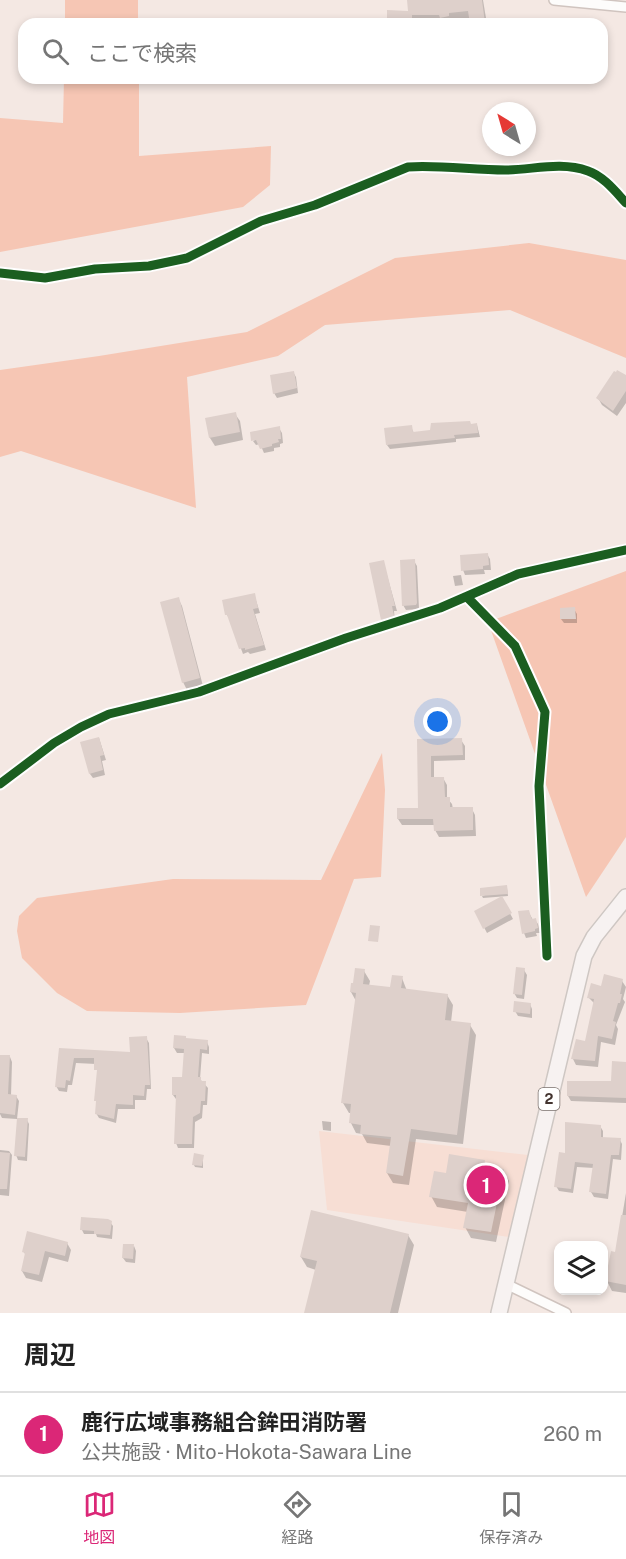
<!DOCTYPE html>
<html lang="ja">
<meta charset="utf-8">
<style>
body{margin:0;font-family:"Public Sans","Noto Sans JP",sans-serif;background:#f2f2f2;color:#222}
.controls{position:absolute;right:18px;bottom:18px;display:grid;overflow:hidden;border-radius:12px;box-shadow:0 3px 9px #0003}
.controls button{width:54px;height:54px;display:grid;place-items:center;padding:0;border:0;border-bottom:2px solid #e0e0e0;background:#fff;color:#222;font:30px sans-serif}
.compass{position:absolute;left:482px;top:102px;width:54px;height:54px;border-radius:50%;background:#fff;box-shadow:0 3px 9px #0003;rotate:323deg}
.you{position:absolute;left:438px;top:722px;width:21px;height:21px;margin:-15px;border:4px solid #fff;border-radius:50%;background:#1a73e8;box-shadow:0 0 0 9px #1a73e833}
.badge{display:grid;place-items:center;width:39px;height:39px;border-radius:50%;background:#db2777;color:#fff;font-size:20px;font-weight:700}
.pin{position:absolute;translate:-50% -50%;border:3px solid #fff;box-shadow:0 2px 6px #0006}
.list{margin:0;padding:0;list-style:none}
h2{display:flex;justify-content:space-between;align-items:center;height:78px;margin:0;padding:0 24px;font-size:26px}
h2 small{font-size:20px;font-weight:400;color:#767676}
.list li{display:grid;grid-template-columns:39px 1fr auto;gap:18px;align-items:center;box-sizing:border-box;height:84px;padding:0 24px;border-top:2px solid #e0e0e0}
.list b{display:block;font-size:22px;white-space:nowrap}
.list p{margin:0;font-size:20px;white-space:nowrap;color:#767676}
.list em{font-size:20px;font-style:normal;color:#767676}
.icon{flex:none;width:33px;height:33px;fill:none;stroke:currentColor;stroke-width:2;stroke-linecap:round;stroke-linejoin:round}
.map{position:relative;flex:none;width:626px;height:1313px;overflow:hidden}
.search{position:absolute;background:#fff;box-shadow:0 3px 9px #0003;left:18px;right:18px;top:18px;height:66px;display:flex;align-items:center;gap:15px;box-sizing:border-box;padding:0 21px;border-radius:18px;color:#767676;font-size:22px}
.sheet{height:162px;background:#fff}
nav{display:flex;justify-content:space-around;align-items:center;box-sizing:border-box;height:84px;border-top:2px solid #e0e0e0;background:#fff;font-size:16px;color:#767676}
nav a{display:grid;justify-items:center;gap:3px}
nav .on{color:#db2777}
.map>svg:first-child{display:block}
</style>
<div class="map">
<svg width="626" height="1313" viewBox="0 0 626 1313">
<rect width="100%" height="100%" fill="#f4e8e3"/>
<!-- built -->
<path fill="#f7ded4" d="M319 1131 528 1155 509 1237 327 1210Z"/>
<!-- green -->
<path fill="#f6c6b4" d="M65 0H138V24H65Z
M64 78H139V156L271 146 270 185 243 207 0 252V118L63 123Z
M529 243 626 260V358L510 310 325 325 278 356 187 377 196 508 21 451 0 457V370L99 356 247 332 395 258Z
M626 571V837L586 897 488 622Z
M382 753 385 790 381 877 354 879 306 1005 180 1013 87 1011 57 993 22 958 17 931 19 916 37 898 173 879 321 880Z"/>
<!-- shadow -->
<path fill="#0003" d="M409 0H483L487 24H441V20L416 19V24H389L410 12Z
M509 21 518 22 520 24H508Z
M293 372 296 377 298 393 277 398 274 393Z
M626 377V403L617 416 602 405 598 398Z
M235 414 240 421 243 440 215 446 210 438 207 419Z
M477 425 480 437 456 439V442L390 449 387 445 411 427 414 433Z
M279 428 282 433 283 443 280 444V447L274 448V451L264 453 260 444 256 445 253 441Z
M487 554 490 559 491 570H484L485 574 465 575 463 570Z
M383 561 397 611H394L395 621 385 624 382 619Z
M414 561 417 566 419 609 406 610 403 605Z
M461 575 463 585 455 586 453 576Z
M254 594 260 613 255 614 266 650 250 654 248 652 243 654 230 619 227 615Z
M178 598 182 606 203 686 187 690 183 682Z
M574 609 577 614V623H564L561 619Z
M99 738 106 760 102 761 105 775 93 778 90 774Z
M418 740H461L465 746V760L434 761V779L443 778 447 785V798L452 804 453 809H472L475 815 476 836 439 837 435 830V825H402L398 819 420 809Z
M507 888 508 896 483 898 482 896Z
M502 898 513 919 487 933 476 912Z
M528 911 533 920H535L538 924 540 933H536L537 936 526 938 524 933Z
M524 970 527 975 524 999 517 998 514 993Z
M364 971 370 981 369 986 391 989 402 978 407 991 447 995 453 1005 451 1022 470 1025 476 1035 463 1144 416 1139 409 1185 393 1183 387 1173 391 1146 367 1143 362 1134 356 1133 351 1123 352 1113H349L343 1103 356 1001 351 992Z
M622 981 626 987 623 999 625 1002 616 1025 618 1029 615 1045 601 1042 598 1067 576 1065 573 1059 586 1043 595 1004 589 998 602 987Z
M530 1004 532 1009V1018L518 1016 515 1011Z
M175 1037 187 1040 207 1042 209 1047V1054L202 1053 200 1079 208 1088 207 1105H203L202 1118 195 1122 194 1148H178L176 1143V1099L173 1095 184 1079 185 1053H177L174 1048Z
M146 1038 149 1043 151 1089H147L146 1100H135V1109H118L116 1123 99 1118 96 1113 98 1074 96 1064 76 1063 72 1085H68L67 1092 59 1091 56 1086 60 1050 132 1054Z
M0 1056 10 1057 12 1062 11 1096H16L19 1101 17 1119 2 1118 0 1114Z
M626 1063V1103L571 1101 568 1096 613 1083Z
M27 1120 29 1124 27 1161 18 1160 16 1155Z
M322 1121 331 1122V1131L323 1130Z
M600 1126 603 1131V1139L620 1140 622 1144 621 1160 613 1159 608 1199 594 1197 591 1192 594 1168 577 1167 573 1193 559 1191 556 1186 566 1155Z
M0 1150 9 1151 12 1155 9 1196 0 1195Z
M203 1156V1168L195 1167 194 1165Z
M484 1162 488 1168 503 1170 509 1181 496 1242 471 1238 465 1227 468 1212 437 1207 431 1196 447 1174Z
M626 1193V1293L612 1291 607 1281 616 1253Z
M110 1222 113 1226 112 1239 97 1237 96 1234H84L82 1230Z
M408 1235 414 1245 398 1313H306L316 1270 307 1267 301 1257Z
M67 1243 71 1250 68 1262 49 1257 42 1282 26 1278 22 1271 26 1256 24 1252Z
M134 1246 136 1251 135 1263 126 1262 123 1258Z"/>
<!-- building -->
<path fill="#ded0cb" d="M407 0H482L485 23 470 24 468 11 449 13V16L440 18 439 15H412V24L387 23V10L408 11Z
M617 370 626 375V391L613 411 596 398 614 371 616 372Z
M294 371 297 388 273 394 270 375Z
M236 412 240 432 209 438 205 418Z
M470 421 471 424 477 423 478 433 454 435 455 438 386 445 384 428 412 425 413 432 430 430 431 423Z
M280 426 281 439H278L279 442 272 444V446L260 449 256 440 251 441 250 432Z
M488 553 489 565 483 566V569L461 571 460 555Z
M415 559 417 603 416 605 402 606 400 560Z
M384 560 395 606H392L394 616 381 620 369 563Z
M255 593 258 608 253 609 264 645 245 650V648L239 649 227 615H225L222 600Z
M179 597 200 678 182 683 160 602Z
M575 607 576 619H560V608Z
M99 737 104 755 100 756 103 770 89 774 80 742Z
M462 738 463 755 431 756V777H444L445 797H450V807H473V830L434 831 433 819H397V808H418L417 739Z
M507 885 508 894 480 896V888Z
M502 896 512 913 483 929 474 911Z
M529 910 531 917 532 919 536 918 538 928 535 929V931L522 934 518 911Z
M370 925 380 926 378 942 368 941Z
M516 967 525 968 522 995 513 994Z
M355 968 365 969 363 984 390 987 392 975 403 976 401 988 448 994 445 1020 471 1023 457 1135 411 1129 403 1176 386 1173 391 1137 360 1134 361 1125 349 1123 351 1104 341 1103 356 993 350 992 351 983H353Z
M604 974 623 979 620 994H622L620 1003H618L613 1021 616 1022 612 1039 598 1036 595 1061 571 1059 576 1039 585 1041 594 999 587 998 591 983 601 986Z
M514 1001 531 1003 530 1014 513 1012Z
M174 1035 186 1036V1038L208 1040 207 1050 200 1049 198 1077H201V1081H206L205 1101H201L200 1113 193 1117 192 1144H174L176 1095H172V1077H182L184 1049 173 1048Z
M147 1036 150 1085H145L144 1096 133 1095V1105L116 1104 114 1119 95 1114 96 1101H94L97 1070H94V1058H74L70 1081 66 1080 65 1088 55 1087 59 1048 130 1052 129 1037Z
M0 1055H10L8 1094 17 1095 15 1115 0 1113Z
M612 1061 626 1062V1098L567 1096V1081H611Z
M17 1118H28L25 1157 14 1156Z
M565 1122 601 1125V1137L621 1138 619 1155H611L606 1194 589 1192 593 1164 575 1162 571 1189 554 1187 559 1152 565 1153Z
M0 1152 10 1153 7 1189H0Z
M194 1153 204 1155 202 1166 192 1165Z
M449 1154 485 1160 484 1166 504 1169 491 1232 463 1228 468 1203 429 1197 434 1171 446 1173Z
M311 1210 409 1234 390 1313H304L317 1261 300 1257Z
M621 1215H626V1285L605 1281 611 1251 615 1252Z
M81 1217 108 1219 112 1221 110 1235 94 1234V1231L80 1230Z
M27 1231 68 1242 65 1256 45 1251 39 1275 21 1271 25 1253 22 1252Z
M123 1244H134L133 1259 122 1258Z"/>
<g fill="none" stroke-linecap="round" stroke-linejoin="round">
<defs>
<path id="minor" d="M554 0 626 7
M0 273 45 278 95 269 149 266 187 258 261 221 315 205 408 167C441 165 473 170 505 170 533 170 560 161 588 171 603 176 615 191 626 203
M467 597 515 646 545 712 539 786 547 956
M0 784 54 743 81 727 109 714 199 692 346 638 440 608 518 574 626 550
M506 1284 566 1313"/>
<path id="primary" d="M499 1313 584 956 594 937 626 897"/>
</defs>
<!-- minor casing -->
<use href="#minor" stroke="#d0c4bf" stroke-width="12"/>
<!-- primary casing -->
<use href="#primary" stroke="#cec7c3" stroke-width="18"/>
<!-- minor -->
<use href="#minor" stroke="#fdfcfb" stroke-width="9"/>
<!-- primary -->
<use href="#primary" stroke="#f7f2f1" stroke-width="15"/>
<defs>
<path id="cycleway" d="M0 273 45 278 95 269 149 266 187 258 261 221 315 205 408 167C441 165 473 170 505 170 533 170 560 161 588 171 603 176 615 191 626 203
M467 597 515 646 545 712 539 786 547 956
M0 784 54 743 81 727 109 714 199 692 346 638 440 608 518 574 626 550"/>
</defs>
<!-- cycleway casing -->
<use href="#cycleway" stroke="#fff" stroke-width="13"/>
<!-- cycleway -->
<use href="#cycleway" stroke="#1b5e20" stroke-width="9"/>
</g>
<g text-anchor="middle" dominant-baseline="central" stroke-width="6" stroke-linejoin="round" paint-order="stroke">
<!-- shield labels -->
<rect fill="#fff" stroke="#7b716d" stroke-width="1.5" x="538.5" y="1088" width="21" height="22" rx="4.5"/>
<g font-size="14" font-weight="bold" fill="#43342f">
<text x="549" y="1099">2</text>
</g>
</g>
</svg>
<div class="controls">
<button><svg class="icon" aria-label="layers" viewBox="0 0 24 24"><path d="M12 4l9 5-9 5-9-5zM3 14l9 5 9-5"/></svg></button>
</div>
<svg class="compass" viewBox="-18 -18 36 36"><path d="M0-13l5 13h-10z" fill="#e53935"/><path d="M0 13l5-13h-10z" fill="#767676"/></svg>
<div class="you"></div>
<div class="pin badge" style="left:486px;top:1185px">1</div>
<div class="search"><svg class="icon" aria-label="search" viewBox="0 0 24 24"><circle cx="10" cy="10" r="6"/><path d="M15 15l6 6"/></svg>ここで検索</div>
</div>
<section class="sheet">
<h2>周辺<small></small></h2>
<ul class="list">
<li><span class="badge">1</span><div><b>鹿行広域事務組合鉾田消防署</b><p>公共施設 · Mito-Hokota-Sawara Line</p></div><em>260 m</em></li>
</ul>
</section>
<nav>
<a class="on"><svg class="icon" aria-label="map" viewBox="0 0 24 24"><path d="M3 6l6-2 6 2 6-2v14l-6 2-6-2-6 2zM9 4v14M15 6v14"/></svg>地図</a>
<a><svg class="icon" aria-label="directions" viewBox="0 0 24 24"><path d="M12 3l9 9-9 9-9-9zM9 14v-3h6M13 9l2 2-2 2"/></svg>経路</a>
<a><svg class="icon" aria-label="saved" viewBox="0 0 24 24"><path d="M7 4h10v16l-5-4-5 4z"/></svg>保存済み</a>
</nav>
